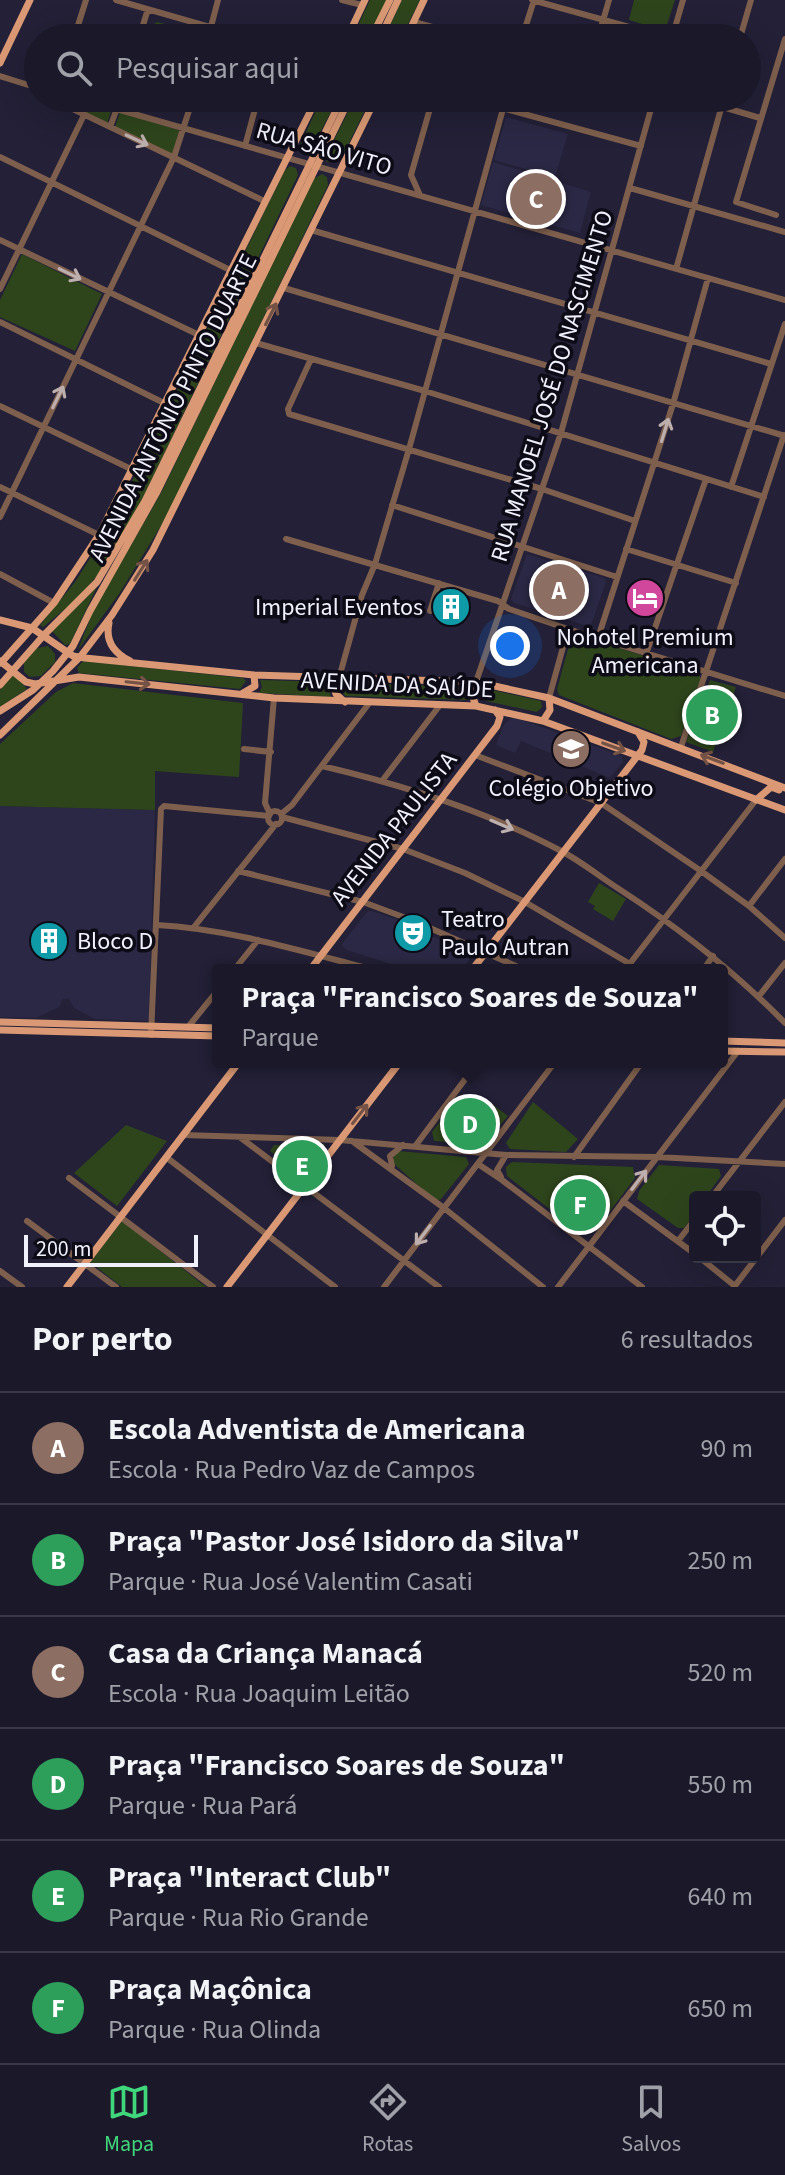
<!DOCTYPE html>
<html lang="pt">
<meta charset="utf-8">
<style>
body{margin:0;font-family:"Source Sans 3",sans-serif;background:#272535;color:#f1f3f6}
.controls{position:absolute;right:24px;bottom:24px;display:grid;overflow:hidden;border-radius:8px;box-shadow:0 8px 32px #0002}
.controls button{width:72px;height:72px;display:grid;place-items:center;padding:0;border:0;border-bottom:2px solid #383746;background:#1a1829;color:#f1f3f6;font:40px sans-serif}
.scale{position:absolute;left:24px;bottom:20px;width:174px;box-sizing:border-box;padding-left:8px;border:4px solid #f1f1fe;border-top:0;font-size:22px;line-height:28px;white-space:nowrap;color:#f1f1fe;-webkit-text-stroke:6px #0d0c16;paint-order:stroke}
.you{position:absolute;left:510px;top:646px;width:28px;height:28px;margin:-20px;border:6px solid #fff;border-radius:50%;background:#1a73e8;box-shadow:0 0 0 12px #1a73e833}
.badge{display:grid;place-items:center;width:52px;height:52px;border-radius:50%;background:#40d77c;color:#fff;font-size:26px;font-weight:700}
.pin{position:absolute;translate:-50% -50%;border:4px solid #fff;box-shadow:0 2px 8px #0006}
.popup{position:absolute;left:212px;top:964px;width:516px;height:104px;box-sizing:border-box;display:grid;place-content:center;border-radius:8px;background:#1a1829;filter:drop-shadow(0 2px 6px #0005);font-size:26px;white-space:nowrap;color:#9fa0a8}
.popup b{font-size:30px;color:#f1f3f6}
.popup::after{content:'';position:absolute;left:50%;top:100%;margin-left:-16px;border:16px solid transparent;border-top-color:#1a1829}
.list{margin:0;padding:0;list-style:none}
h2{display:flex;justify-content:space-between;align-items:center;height:104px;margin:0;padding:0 32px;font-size:34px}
h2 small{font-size:26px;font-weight:400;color:#9fa0a8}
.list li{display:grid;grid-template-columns:52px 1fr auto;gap:24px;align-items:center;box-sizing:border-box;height:112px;padding:0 32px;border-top:2px solid #383746}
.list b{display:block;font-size:30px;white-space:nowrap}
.list p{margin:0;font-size:26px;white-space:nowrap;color:#9fa0a8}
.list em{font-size:26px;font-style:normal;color:#9fa0a8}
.icon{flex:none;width:44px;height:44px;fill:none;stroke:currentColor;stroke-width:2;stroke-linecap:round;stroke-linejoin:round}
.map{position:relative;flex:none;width:785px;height:1287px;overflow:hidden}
.search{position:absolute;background:#1a1829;box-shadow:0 8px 32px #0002;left:24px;right:24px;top:24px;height:88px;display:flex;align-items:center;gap:20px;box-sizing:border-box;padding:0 28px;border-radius:44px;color:#9fa0a8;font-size:30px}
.sheet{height:776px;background:#1a1829}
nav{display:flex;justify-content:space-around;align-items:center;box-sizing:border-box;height:112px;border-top:2px solid #383746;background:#1a1829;font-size:22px;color:#9fa0a8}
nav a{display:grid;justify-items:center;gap:4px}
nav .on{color:#40d77c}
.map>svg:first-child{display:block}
</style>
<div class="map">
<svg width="785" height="1287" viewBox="0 0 785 1287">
<rect width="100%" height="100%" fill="#232037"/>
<!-- built -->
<path fill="#2b2845" d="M506 117 568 134 555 177 494 160Z
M493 162 591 192 580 233 481 205Z
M527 554 604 578 606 582 591 625H584L514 603 511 599Z
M514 717 622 756 623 762 610 778 521 741 515 753 496 745 504 724Z
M0 806 155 810 149 1019 146 1021 95 1019 74 1008 69 999H63L59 1007 36 1018 0 1017Z
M371 911 396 919 403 922 401 925 423 933 428 930 427 934 470 953 468 961 461 970H410L347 950 341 945 367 912Z"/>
<!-- green -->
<path fill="#2e451c" d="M370 0H387L368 38H352Z
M402 0H420L401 38H384Z
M634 0H675L665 31 629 20Z
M157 22 195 31 194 35 197 38H150L154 24Z
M53 98H70L111 111 107 124Z
M322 98H338L309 154 299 147Z
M355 98H371L340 161 327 162 325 158Z
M120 112 182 131 172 154 115 127Z
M290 166 296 168 298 175 142 500 102 570 76 600 43 627 40 625 75 582 108 530 285 170Z
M322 174 327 177 328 185 167 516 119 594 78 650 93 611 161 493 313 179Z
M22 254 102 294 75 351 0 317V300Z
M97 587 70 644 65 645 52 631Z
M578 635 697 673 701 678 681 736 671 739 559 695 557 689 570 642Z
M48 646 55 654V662L41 676 30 677 24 672V663L37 648Z
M83 661 243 678 246 681 240 689 79 673 77 668Z
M15 675 27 689 0 707V690L11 676Z
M260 680 331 682 329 690 331 697 259 693 262 687Z
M710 680 736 687 713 752 686 742Z
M73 683 243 703 239 777 155 771V810L0 806V744L56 692Z
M345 683 470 687 467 692 468 700 345 696 341 689Z
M488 689 541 701 542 707 537 712 486 701 482 694Z
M599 883 626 899 613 921 593 909 595 906 588 902Z
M460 1095 481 1110 488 1101 508 1116 483 1145 434 1141 432 1132Z
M533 1102 578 1139 566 1152 510 1149 506 1143Z
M126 1125 167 1141 117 1206 74 1173Z
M324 1144 326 1151 306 1179 270 1151 274 1145Z
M398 1151 466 1157 469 1164 441 1199 436 1201 394 1164 393 1154Z
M512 1162 633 1167 635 1178 595 1231 583 1235 507 1176 506 1167Z
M659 1165 719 1169 721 1176 706 1197H695V1214L684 1228H678L637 1199 639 1191Z
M122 1221 206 1287H122L90 1262Z"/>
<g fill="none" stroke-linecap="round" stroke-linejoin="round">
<!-- minor -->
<path stroke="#7e5f4d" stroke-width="6" d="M116 0 248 38
M342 0 362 5
M532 0 669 38
M414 22 472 38
M74 38 86 0
M139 38 148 9
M208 38 218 0
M522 38 534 0
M598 38 609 0
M672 38 683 0
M740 38 751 0
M0 76 38 88
M50 98 264 201
M78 98 785 300
M466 98 641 146
M692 98 760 118
M110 127 121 98
M245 146 258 98
M0 157 230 270
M630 188 785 232
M419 193 411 175 433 98
M776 215 736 202 785 39
M311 230 771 364
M0 240 199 335
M676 269 724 98
M284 288 785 436
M0 289 84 115
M0 322 166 404
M256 343 425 391 764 497
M311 359 288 409 289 414 542 489 635 521
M0 406 133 470
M0 487 99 535
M731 487 785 324
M392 505 617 577
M0 517 174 157 193 98
M286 539 498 601 509 609 568 629 785 696
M626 549 736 583
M0 574 54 603
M430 611 439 583
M598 638 673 404 708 278
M646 654 706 479
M339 678 362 595 375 564 409 449 506 98
M476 682 561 433 654 98
M549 698 568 629
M681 747 784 435
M244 749 271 752
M475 755 601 803 701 871 749 906 785 938
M322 766C403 785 489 812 563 852 582 862 600 877 619 889 679 928 734 971 785 1023
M382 781 440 705
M268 818a7 7 0 1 1 14 0a7 7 0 1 1-14 0Z
M270 814 265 803 274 698
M281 814 292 805 370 702
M282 817 403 849 465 873 525 902 630 964
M238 871 363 902 414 921 525 970
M749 906 785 859
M157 925C231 929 303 952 375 970
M194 927 276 824
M234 970 258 940
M625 970 756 800
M703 970 713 956
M759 996 785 963
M188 1027 218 990
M151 1035 161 809 164 806 269 816
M183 1135 340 1140 506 1155 657 1157 785 1164
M241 1138 439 1287
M352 1141 444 1208 543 1287
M416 1145 478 1062
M166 1157 335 1287
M574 1157 642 1062
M478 1164 502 1180 642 1287
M392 1166 390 1156 403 1145
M501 1177 497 1170 506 1155
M69 1178 213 1287
M712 1197 785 1102
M623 1201 695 1254
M27 1221 116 1287
M678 1241 695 1219
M699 1257 735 1286
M0 1271 22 1287
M384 1287 555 1062
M558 1287 738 1051
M734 1287 785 1220"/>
<!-- major -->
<path stroke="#da9974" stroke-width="7" d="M347 38 365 0
M371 38 390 0
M380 38 398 0
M406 38 424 0
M0 63 30 0
M0 620 32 628 73 656 85 658 254 675 476 682 549 698 785 788
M109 623C105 641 114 653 130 661
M0 661 26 682 35 684 79 677 274 698 476 706 543 721 785 810
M1 663 54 603 99 535 317 98
M339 678 334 689 336 694 345 702
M476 682 472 695 476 706
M0 685 44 635 97 582 145 501 342 98
M243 693 255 686 254 675
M0 711 33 690 53 671 73 646 90 611 157 492 350 98
M543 721 550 710 549 698
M0 735 80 657 112 615 153 550 376 98
M756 800 771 787 779 790
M310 970 497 726 500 717 495 710
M472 970 642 750 644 742 638 732
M0 1022 218 1028
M0 1030 218 1036
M722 1041 785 1043
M722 1051 785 1052
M67 1287 239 1062
M227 1287 400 1062"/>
</g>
<!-- one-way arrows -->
<defs><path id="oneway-shaft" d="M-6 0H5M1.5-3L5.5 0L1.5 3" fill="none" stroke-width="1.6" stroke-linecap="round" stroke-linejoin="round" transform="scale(2)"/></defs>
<g stroke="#bdafae">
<use href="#oneway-shaft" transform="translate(137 140) rotate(25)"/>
<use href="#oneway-shaft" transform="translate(70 274) rotate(26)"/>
<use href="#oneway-shaft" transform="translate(58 397) rotate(-64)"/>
<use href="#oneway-shaft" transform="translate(665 430) rotate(-73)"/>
<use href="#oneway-shaft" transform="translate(502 825) rotate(23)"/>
<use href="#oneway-shaft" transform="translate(639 1180) rotate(-53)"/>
<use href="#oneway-shaft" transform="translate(423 1235) rotate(127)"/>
</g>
<g stroke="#745245">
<use href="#oneway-shaft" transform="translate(271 314) rotate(-63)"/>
<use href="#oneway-shaft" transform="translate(141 570) rotate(-58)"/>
<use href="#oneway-shaft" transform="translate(138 683) rotate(6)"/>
<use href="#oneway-shaft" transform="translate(614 747) rotate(20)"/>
<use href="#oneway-shaft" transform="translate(712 759) rotate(-159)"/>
<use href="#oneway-shaft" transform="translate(360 1114) rotate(-52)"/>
</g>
<!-- icons -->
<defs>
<symbol id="hotel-disc" viewBox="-11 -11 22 22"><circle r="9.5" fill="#d1479c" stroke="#0d0c16"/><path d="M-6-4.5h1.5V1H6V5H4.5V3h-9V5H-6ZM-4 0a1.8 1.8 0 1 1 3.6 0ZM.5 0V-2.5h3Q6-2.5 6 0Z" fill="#fff"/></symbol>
<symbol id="building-disc" viewBox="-11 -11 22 22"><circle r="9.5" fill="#0f9aa8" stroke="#0d0c16"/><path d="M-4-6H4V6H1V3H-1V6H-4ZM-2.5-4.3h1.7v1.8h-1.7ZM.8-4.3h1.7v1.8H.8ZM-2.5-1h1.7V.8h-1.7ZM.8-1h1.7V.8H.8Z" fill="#fff"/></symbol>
<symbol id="school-disc" viewBox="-11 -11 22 22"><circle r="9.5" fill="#8d6e63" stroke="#0d0c16"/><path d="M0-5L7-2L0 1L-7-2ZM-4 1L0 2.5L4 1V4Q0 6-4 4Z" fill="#fff"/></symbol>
<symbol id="theatre-disc" viewBox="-11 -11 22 22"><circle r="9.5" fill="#0f9aa8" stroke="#0d0c16"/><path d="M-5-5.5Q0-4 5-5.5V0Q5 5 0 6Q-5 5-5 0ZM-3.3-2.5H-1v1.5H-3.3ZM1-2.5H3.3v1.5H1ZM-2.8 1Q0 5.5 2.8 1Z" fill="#fff"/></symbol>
</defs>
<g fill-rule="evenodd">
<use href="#hotel-disc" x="623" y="576" width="44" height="44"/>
<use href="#building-disc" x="429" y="585" width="44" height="44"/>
<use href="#school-disc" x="549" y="727" width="44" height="44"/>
<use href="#theatre-disc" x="391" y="911" width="44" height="44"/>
<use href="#building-disc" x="27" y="919" width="44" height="44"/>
</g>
<g text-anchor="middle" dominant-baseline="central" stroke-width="7" stroke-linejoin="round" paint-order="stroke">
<!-- street labels -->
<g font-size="24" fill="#f1f1fe" stroke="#0d0c16">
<text transform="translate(324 149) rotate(16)">RUA SÃO VITO</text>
<text transform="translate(552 386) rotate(-73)">RUA MANOEL JOSÉ DO NASCIMENTO</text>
<text transform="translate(173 408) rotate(-63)">AVENIDA ANTÔNIO PINTO DUARTE</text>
<text transform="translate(397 685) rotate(3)">AVENIDA DA SAÚDE</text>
<text transform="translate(394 829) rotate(-52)">AVENIDA PAULISTA</text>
</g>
<!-- poi labels -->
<g font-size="24" fill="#f1f1fe" stroke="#0d0c16">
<text x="423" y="607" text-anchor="end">Imperial Eventos</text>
<text x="645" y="637">Nohotel Premium<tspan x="645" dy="28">Americana</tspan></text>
<text x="571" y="788">Colégio Objetivo</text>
<text x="441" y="919" text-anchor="start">Teatro<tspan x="441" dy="28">Paulo Autran</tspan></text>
<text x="77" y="941" text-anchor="start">Bloco D</text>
</g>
</g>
</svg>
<div class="controls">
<button><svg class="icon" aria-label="locate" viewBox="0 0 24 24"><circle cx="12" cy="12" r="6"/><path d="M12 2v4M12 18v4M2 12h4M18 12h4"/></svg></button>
</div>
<div class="scale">200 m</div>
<div class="you"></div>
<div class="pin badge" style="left:559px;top:590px;background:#8d6e63">A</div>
<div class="pin badge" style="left:712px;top:715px;background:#2e9e5b">B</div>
<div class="pin badge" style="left:536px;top:199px;background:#8d6e63">C</div>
<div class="pin badge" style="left:470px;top:1124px;background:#2e9e5b">D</div>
<div class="popup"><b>Praça &quot;Francisco Soares de Souza&quot;</b>Parque</div>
<div class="pin badge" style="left:302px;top:1166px;background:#2e9e5b">E</div>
<div class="pin badge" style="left:580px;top:1205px;background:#2e9e5b">F</div>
<div class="search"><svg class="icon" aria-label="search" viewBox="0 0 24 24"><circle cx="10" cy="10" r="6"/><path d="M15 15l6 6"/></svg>Pesquisar aqui</div>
</div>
<section class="sheet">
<h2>Por perto<small>6 resultados</small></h2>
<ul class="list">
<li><span class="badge" style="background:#8d6e63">A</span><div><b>Escola Adventista de Americana</b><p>Escola · Rua Pedro Vaz de Campos</p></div><em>90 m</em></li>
<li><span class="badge" style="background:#2e9e5b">B</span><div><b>Praça &quot;Pastor José Isidoro da Silva&quot;</b><p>Parque · Rua José Valentim Casati</p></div><em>250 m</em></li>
<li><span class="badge" style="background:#8d6e63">C</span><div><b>Casa da Criança Manacá</b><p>Escola · Rua Joaquim Leitão</p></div><em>520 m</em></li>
<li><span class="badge" style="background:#2e9e5b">D</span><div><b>Praça &quot;Francisco Soares de Souza&quot;</b><p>Parque · Rua Pará</p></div><em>550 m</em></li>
<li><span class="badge" style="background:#2e9e5b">E</span><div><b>Praça &quot;Interact Club&quot;</b><p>Parque · Rua Rio Grande</p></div><em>640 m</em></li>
<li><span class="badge" style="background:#2e9e5b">F</span><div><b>Praça Maçônica</b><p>Parque · Rua Olinda</p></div><em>650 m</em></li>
</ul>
</section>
<nav>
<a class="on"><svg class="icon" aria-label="map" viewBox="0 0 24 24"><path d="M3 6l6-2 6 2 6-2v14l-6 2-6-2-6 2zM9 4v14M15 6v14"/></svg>Mapa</a>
<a><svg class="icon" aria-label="directions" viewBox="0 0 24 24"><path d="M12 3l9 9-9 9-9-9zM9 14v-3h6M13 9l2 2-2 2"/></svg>Rotas</a>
<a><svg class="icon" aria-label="saved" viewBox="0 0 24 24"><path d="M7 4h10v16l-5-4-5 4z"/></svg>Salvos</a>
</nav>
